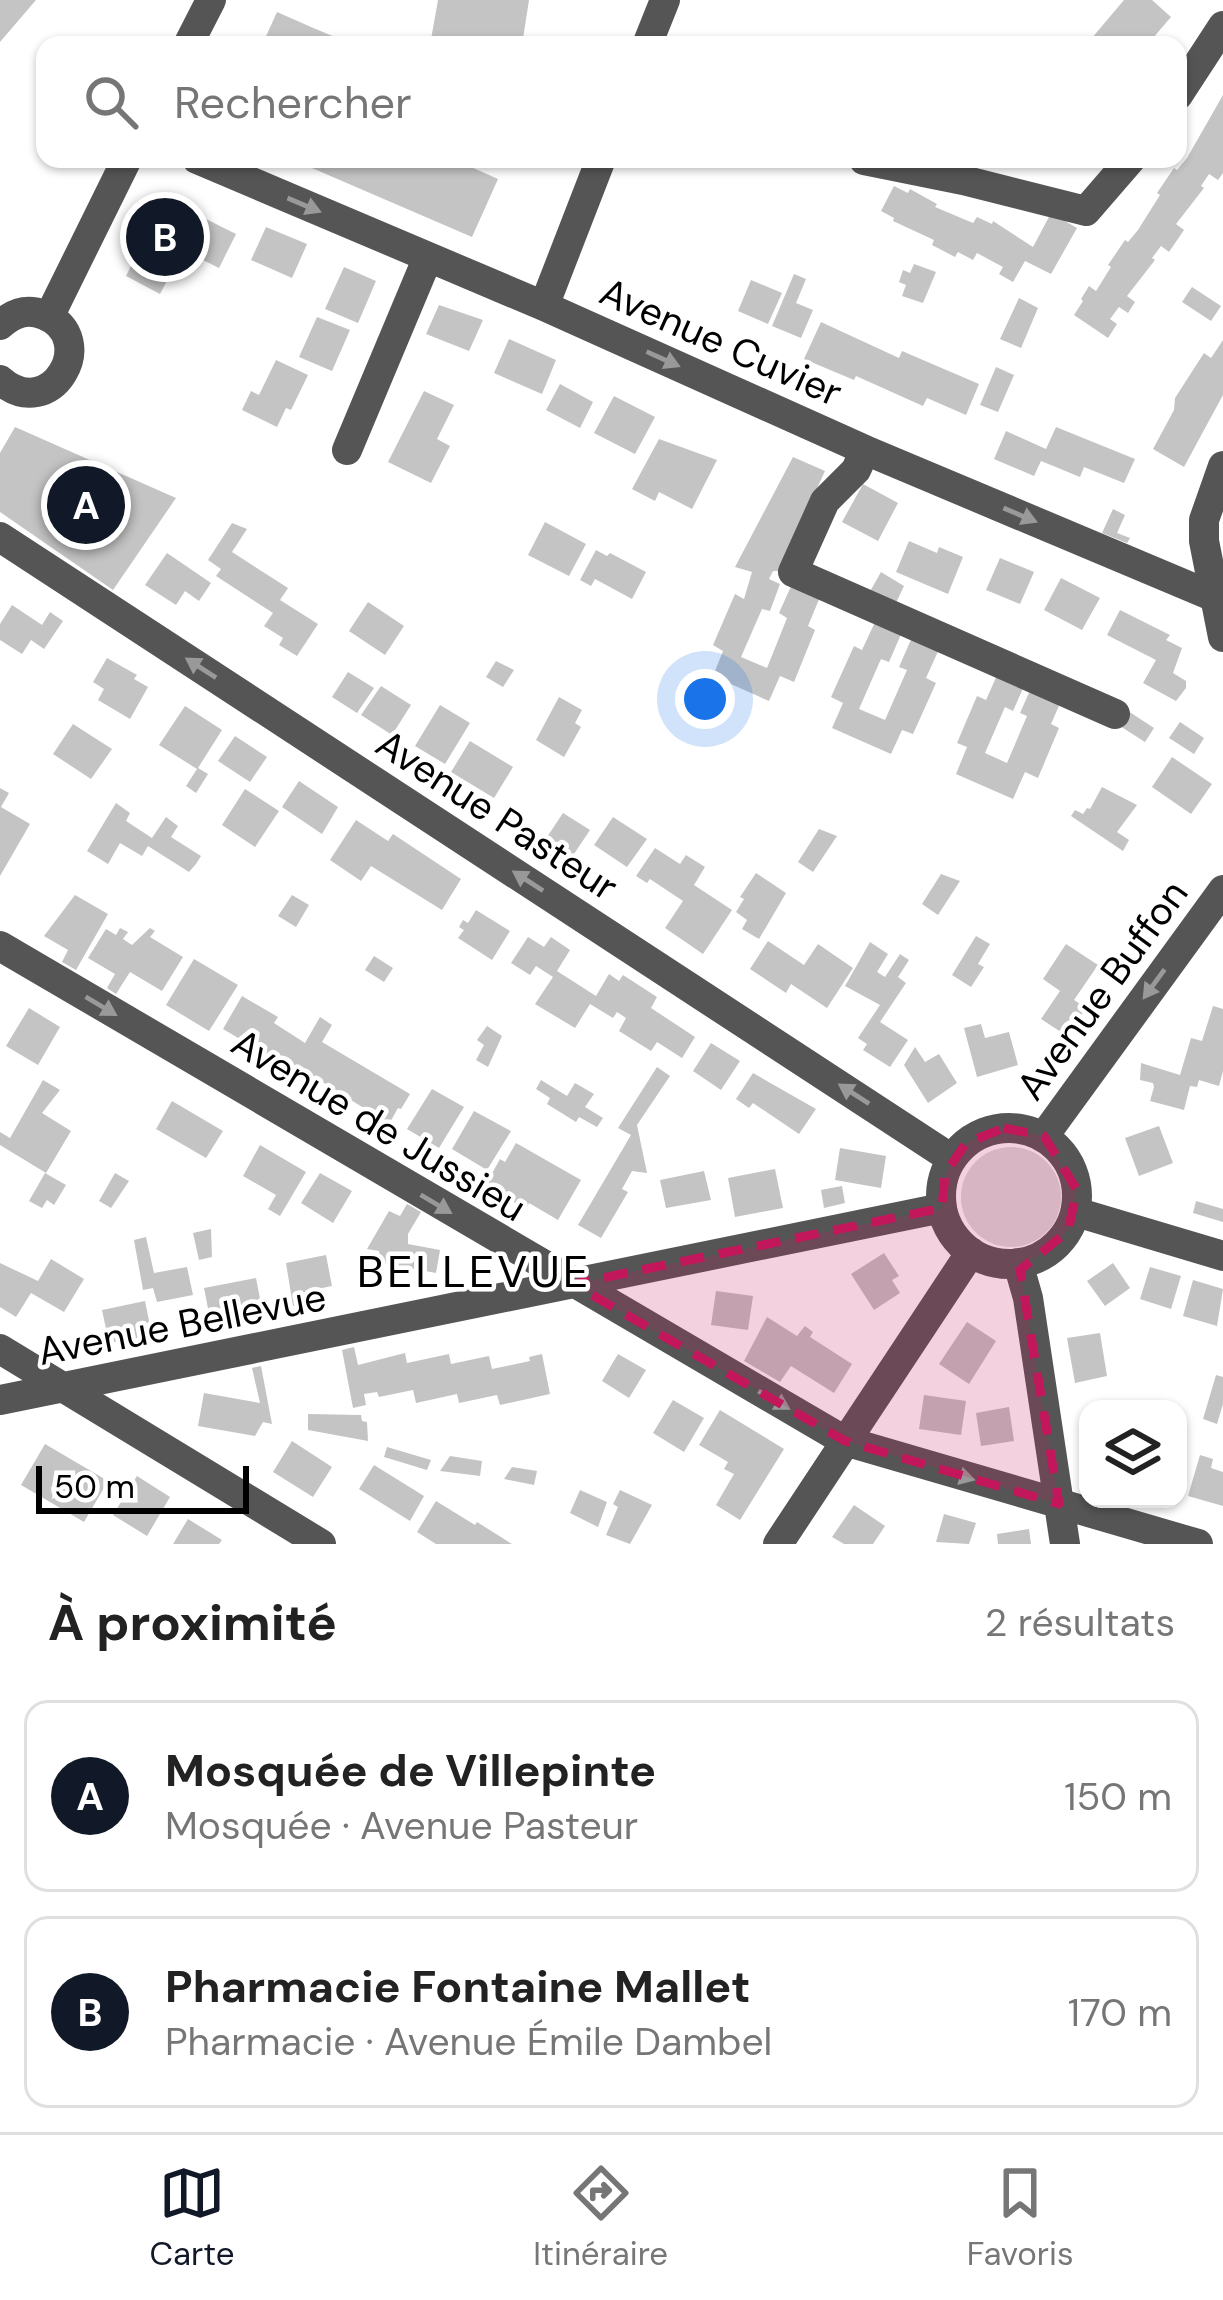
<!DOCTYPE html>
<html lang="fr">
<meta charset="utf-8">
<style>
body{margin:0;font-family:"DM Sans",sans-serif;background:#f2f2f2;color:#222}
.controls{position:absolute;right:36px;bottom:36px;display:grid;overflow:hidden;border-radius:24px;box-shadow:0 3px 9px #0004}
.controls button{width:108px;height:108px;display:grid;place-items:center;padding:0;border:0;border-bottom:3px solid #e0e0e0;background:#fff;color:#222;font:60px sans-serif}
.scale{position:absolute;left:36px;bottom:30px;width:213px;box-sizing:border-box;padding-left:12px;border:6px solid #000;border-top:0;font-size:33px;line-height:42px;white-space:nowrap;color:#000;-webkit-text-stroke:9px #fff;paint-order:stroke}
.you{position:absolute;left:705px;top:699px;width:42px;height:42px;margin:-30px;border:9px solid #fff;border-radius:50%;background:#1a73e8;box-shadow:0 0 0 18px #1a73e833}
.badge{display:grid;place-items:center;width:78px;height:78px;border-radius:50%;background:#111827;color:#fff;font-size:39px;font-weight:700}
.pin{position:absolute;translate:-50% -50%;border:6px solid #fff;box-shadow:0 3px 12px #0006}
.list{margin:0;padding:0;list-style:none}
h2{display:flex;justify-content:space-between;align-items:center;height:156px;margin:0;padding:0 48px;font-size:51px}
h2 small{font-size:39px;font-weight:400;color:#767676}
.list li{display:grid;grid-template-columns:78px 1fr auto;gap:36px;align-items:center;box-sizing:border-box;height:192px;margin:0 24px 24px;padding:0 24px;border:3px solid #e0e0e0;border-radius:24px}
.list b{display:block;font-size:45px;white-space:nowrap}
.list p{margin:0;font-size:39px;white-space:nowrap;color:#767676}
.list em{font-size:39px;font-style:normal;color:#767676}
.icon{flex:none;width:66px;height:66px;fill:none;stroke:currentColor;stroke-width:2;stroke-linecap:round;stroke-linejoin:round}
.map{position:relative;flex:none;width:1223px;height:1544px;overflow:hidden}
.search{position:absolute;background:#fff;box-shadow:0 3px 9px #0004;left:36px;right:36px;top:36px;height:132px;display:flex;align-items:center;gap:30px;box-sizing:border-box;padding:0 42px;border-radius:24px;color:#767676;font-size:45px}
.sheet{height:588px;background:#fff}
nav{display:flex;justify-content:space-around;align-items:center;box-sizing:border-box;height:168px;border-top:3px solid #e0e0e0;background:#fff;font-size:33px;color:#767676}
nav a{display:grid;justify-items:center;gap:6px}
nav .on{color:#111827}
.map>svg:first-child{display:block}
</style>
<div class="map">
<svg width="1223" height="1544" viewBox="0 0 1223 1544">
<rect width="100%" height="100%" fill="#fff"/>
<!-- green -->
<path fill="#dcdcdc" d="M961 1197a50 50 0 1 1 100 0a50 50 0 1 1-100 0Z"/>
<!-- building -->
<path fill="#c4c4c4" d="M0 0H36L0 42Z
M438 0H529L522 45H430Z
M1124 0H1152L1171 17 1147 45H1086Z
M277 12 311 27 354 45H262Z
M1223 95V173L1218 180 1209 174 1201 186 1204 188 1176 224 1184 230 1169 252 1161 246 1152 258 1155 260 1127 296 1135 302 1128 313 1119 307 1110 319 1117 324 1108 338 1074 315 1083 301 1081 299 1089 286 1096 291 1111 267 1108 265 1125 240 1128 242 1138 230 1160 195 1157 193 1174 168 1177 170 1187 158Z
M291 159H380L396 166 399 159H453L498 179 472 237Z
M894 186 908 193 910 189 937 204 935 207 973 223 977 217 992 224 993 221 1033 247 1051 213 1077 228 1051 274 1025 261 1013 282 999 274 1003 267 977 253 973 260 958 252 955 257 932 245 934 240 893 221 894 218 881 211Z
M200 216 236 234 219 268 183 250 160 294 126 276 155 219 189 237Z
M266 227 307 244 292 278 251 260Z
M914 264 936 272 923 303 902 296 906 285 899 282 903 270 910 273Z
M344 267 376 281 358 323 325 309Z
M794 274 806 279 796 303 813 310 801 338 772 326Z
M751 280 782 293 768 324 738 311Z
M1192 287 1221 306 1211 321 1182 302Z
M1019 298 1038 308 1021 348 1000 339Z
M439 305 483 320 469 351 426 334Z
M317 317 350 330 332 371 299 357Z
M821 322 899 358 902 351 979 384 966 415 927 398 923 406 856 376 854 380 804 359Z
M509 339 556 360 542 394 494 373Z
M1223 340V395L1184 467 1153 449 1174 410 1175 398 1204 353 1211 358Z
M276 360 308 375 291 410 286 408 277 427 242 410 251 391 259 395Z
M996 367 1014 375 998 412 980 405Z
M560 384 593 402 580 428 546 410Z
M424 391 454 405 437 439 450 446 431 483 388 462Z
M614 396 655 417 635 454 594 433Z
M15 427 176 498 113 590 0 512V453Z
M1056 427 1135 459 1124 483 1084 467 1080 477 1041 461 1034 476 994 459 1006 431 1046 449Z
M659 439 717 460 692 509 659 492 655 501 632 489Z
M793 457 825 471 779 571H773L769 579 780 584 770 611 762 609 741 657 767 668 787 618 779 613 792 584 820 597 808 626 815 630 794 682 780 676 769 701 713 676 723 651 713 645 735 594 744 599 752 572 735 567Z
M863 484 898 503 878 541 842 522Z
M1113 509 1125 515 1117 533 1130 538 1127 543 1102 533Z
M545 522 586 544 569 576 528 555Z
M232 523 247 529 232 552 288 588 280 600 318 624 297 656 279 645 283 638 264 626 273 613 216 576 221 569 208 560Z
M909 541 937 553 939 547 963 557 948 594 896 572Z
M596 550 607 556 610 553 646 572 632 599 595 579 591 586 580 580Z
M167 553 211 583 199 601 185 591 176 605 145 585Z
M1000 558 1034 572 1020 604 986 590Z
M881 572 904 586 894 607 868 595Z
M1061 578 1100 598 1082 630 1044 610Z
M368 602 404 626 385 655 349 631Z
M12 605 42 625 50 612 63 621 44 649 31 640 22 654 0 640V624Z
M1120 610 1170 635 1166 640 1182 648 1173 673 1186 681V688L1176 701 1143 683 1156 660 1107 635Z
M876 620 902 632 889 662 881 659 859 709 885 720 907 670 899 667 913 635 940 647 926 678 936 683 913 734 902 730 891 754 832 728 843 703 831 697 854 646 862 650Z
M107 658 137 675 134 679 148 687 130 719 98 700 104 689 93 682Z
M496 661 514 670 503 687 486 677Z
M348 672 374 688 357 713 332 697Z
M998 673 1025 684 1013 711 1005 707 985 753 1007 763 1027 716 1020 713 1032 686 1062 699 1051 724 1059 728 1038 778 1025 772 1013 799 956 774 967 747 957 743 977 696 986 700Z
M381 686 411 705 392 735 361 715Z
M559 697 582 710 575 723 581 727 564 757 536 740Z
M440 705 470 723 445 764 415 746Z
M185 706 222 730 198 768 208 774 196 793 186 786 197 769 159 745Z
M1128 711 1154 728 1145 742 1120 726Z
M1180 722 1204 738 1194 754 1169 738Z
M73 724 112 749 91 779 53 754Z
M235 736 267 757 250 782 218 761Z
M470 741 513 767 494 798 451 772Z
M1172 757 1212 784 1191 814 1152 787Z
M299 781 338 807 322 834 282 807Z
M1102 787 1137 805 1117 832 1129 840 1123 851 1071 816 1075 810 1083 814 1087 808 1090 809Z
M0 788 9 793 1 807 30 824 0 876Z
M245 789 279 811 255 847 222 825Z
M116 803 130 813 126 821 152 838 166 817 178 826 171 837 201 856 196 864 189 872 148 846 142 856 120 843 108 864 87 851Z
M563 813 590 830 566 866 550 856 554 851 543 843Z
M613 817 647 839 627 867 594 845Z
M356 820 388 841 393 834 461 879 442 910 371 866 361 881 330 860Z
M819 829 837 836 813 872 798 862Z
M655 848 680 864 686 855 705 867 694 885 732 910 703 954 665 928 683 901 650 879 647 883 636 876Z
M756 873 786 893 759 939 742 929 747 920 736 912 744 899 740 897Z
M941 874 960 881 938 915 922 904Z
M75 895 108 914 76 970 62 962 68 950 44 936Z
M292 895 309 905 296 927 278 916Z
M476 910 510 931 492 960 458 938 464 930 459 927 463 920 468 923Z
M120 928 128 932 123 939 132 945 150 928 155 931 150 937 183 957 162 991 130 972 116 994 107 988 115 974 88 958 106 929 116 935Z
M976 936 990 944 978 964 984 967 971 987 952 975Z
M528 937 544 947 551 937 570 950 557 971 596 996 609 974 619 981 623 975 657 997 651 1008 695 1037 682 1058 657 1042 651 1051 619 1031 626 1018 617 1012 613 1018 590 1004 575 1028 535 1004 553 977 536 966 530 975 511 963Z
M768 941 804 965 818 944 853 968 827 1008 791 984 786 993 750 969Z
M870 942 888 954 877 972 885 977 900 954 909 960 898 977 906 983 880 1022 908 1040 890 1067 863 1050 867 1044 858 1038 880 1005 845 986Z
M1066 944 1098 965 1074 1000 1086 1008 1067 1036 1041 1019 1060 991 1043 979Z
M374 956 393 968 384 982 365 970Z
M194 959 238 985 209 1031 166 1005Z
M242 996 278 1017 274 1023 305 1043 320 1017 332 1025 322 1042 410 1094 401 1109 398 1108 389 1124 305 1071 303 1076 223 1029Z
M1213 1006 1223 1009V1071L1219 1086 1199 1080 1197 1087 1190 1086 1184 1110 1150 1101 1154 1087 1153 1083 1140 1080 1141 1063 1180 1075 1191 1038 1202 1041Z
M29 1008 60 1027 38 1065 6 1046Z
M981 1024 985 1038 1009 1032 1018 1065 977 1077 964 1028Z
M487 1026 502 1036 488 1067 476 1060 484 1045 477 1040Z
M711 1043 740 1061 721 1090 693 1071Z
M915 1047 925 1062 939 1054 957 1083 928 1103 904 1065Z
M657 1067 670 1076 637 1125 647 1173 632 1171 622 1189 628 1192 601 1238 578 1225 631 1135 618 1128Z
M753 1073 816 1109 799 1134 753 1103 749 1108 736 1099Z
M43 1080 60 1090 42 1113 71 1131 46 1173 0 1145V1132L10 1138Z
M541 1080 567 1096 575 1083 594 1094 585 1107 603 1118 597 1127 579 1117 576 1122 547 1104 550 1098 536 1089Z
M432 1089 464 1107 439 1148 407 1129Z
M172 1101 223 1131 206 1158 156 1129Z
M474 1111 511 1131 487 1170 452 1149Z
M1159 1126 1173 1163 1139 1176 1125 1138Z
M516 1143 581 1180 558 1220 529 1203 527 1207 517 1204 485 1186 500 1159 505 1162Z
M260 1145 306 1172 280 1216 268 1209 276 1195 243 1176Z
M840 1148 886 1156 881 1188 835 1180Z
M775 1169 783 1208 735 1217 728 1178Z
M704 1171 711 1200 666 1208 660 1180Z
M45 1173 66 1185 54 1205 47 1200 42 1208 29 1201Z
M115 1173 129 1181 111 1208 99 1201Z
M320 1173 352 1191 333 1223 301 1203Z
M842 1186 845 1203 824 1208 821 1190Z
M1196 1201 1223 1209V1222L1193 1213Z
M407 1204 421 1212 408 1234V1244L440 1250 436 1273 381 1263 379 1251 367 1249 389 1211 400 1216Z
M211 1229 212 1257 199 1260 193 1233Z
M146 1237 154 1273 187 1267 193 1295 157 1302 153 1288 143 1290 134 1240Z
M884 1253 899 1276 892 1280 900 1293 874 1310 851 1274Z
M326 1255 332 1286 308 1291 310 1303 293 1306 286 1263Z
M51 1259 84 1279 64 1312 31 1293 16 1317 0 1307V1263L38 1281Z
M1113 1263 1130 1288 1105 1306 1087 1281Z
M1150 1267 1181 1276 1171 1309 1140 1299Z
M256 1278 263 1314 211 1324 204 1288Z
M1193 1280 1223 1289 1217 1326 1183 1316Z
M716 1291 753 1296 748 1330 711 1325Z
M145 1301 152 1335 109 1343 102 1310Z
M767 1317 797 1336 805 1326 813 1332 810 1337 852 1364 834 1393 791 1366 780 1382 744 1361Z
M967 1322 996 1341 969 1384 939 1364Z
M1100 1333 1107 1376 1075 1383 1067 1338Z
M354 1347 358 1365 405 1353 407 1363 449 1354 451 1364 489 1356 492 1369 530 1361 529 1357 542 1354 550 1394 500 1405 497 1395 459 1403 457 1394 416 1403 413 1390 379 1397 377 1392 364 1394 366 1405 353 1408 342 1350Z
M618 1354 646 1370 629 1398 602 1381Z
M261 1366 272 1424 263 1422 255 1436 198 1426 204 1393 260 1403 252 1368Z
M1216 1375 1223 1377V1404L1217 1424 1203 1419Z
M924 1395 966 1401 961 1435 919 1429Z
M673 1400 704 1418 684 1452 653 1433Z
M1009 1407 1014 1441 981 1446 976 1413Z
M720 1410 784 1449 740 1520 716 1505 734 1474 724 1469 728 1462 699 1445Z
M308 1414 361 1415 362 1421 367 1422 368 1441 308 1430Z
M292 1441 332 1467 313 1497 273 1472Z
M45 1444 108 1481 84 1522 21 1485Z
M387 1447 431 1460 427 1470 384 1457Z
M1200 1455 1213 1459 1211 1468 1223 1472V1506L1188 1496Z
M450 1456 482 1461 480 1476 440 1471Z
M374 1465 424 1496 410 1521 359 1489Z
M512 1467 537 1471 534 1485 504 1479Z
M137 1476 170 1497 147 1536 113 1515Z
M580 1490 607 1502 598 1527 570 1513Z
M620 1490 652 1505 630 1544 606 1535 618 1507 613 1504Z
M436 1501 475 1525 477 1522 512 1544H436L417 1532Z
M854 1505 885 1526 873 1544H844L832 1537Z
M944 1514 976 1523 969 1544 936 1542Z
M188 1519 222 1540 219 1544H173Z
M1029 1529 1031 1544H998L997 1534Z"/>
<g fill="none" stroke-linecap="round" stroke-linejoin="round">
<!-- minor -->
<path stroke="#555" stroke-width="30" d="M188 45 211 0
M647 45 665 0
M1178 95 1223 26
M197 159 544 306 865 450 1212 596
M864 160 963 180 1086 211 1131 159
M544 306 601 159
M49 317 127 159
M0 325C13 313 27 308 44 315 101 338 51 425 0 380
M347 450 428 257
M865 450 856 470 825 501 793 572 1115 714
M1223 466 1204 520V541L1223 637
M0 537 952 1159
M0 946 845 1441 1198 1544
M941 1196a68 68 0 1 1 136 0a68 68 0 1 1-136 0Z
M1044 1136 1223 890
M1076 1212 1223 1256
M1018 1263 1028 1298 1065 1544
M0 1349 321 1544
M0 1400 942 1208
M778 1544 971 1252"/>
</g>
<!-- one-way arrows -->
<defs><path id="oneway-solid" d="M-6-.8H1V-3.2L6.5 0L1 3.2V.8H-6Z" transform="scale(3)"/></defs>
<g fill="#999">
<use href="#oneway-solid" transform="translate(304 205) rotate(23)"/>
<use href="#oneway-solid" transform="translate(663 359) rotate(24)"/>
<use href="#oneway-solid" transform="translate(1020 515) rotate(23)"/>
<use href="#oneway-solid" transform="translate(201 668) rotate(-147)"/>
<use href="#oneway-solid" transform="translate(528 881) rotate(-147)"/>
<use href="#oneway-solid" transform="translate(1154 984) rotate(126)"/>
<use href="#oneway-solid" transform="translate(101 1006) rotate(31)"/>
<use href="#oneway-solid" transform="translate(854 1094) rotate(-147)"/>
<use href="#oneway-solid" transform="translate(436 1204) rotate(31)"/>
<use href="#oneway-solid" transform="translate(774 1400) rotate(30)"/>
<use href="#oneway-solid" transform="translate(957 1475) rotate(16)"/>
</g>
<!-- marked area -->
<path fill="#c2185b" fill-opacity="0.2" stroke="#c2185b" stroke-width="9" stroke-dasharray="24 15" stroke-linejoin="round" d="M1004 1128 1044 1136 1077 1190 1068 1231 1020 1270 1059 1504 845 1441 573 1284 942 1208 945 1174 966 1143Z"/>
<g text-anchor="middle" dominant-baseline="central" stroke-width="9" stroke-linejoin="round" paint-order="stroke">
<!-- street labels -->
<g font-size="39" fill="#000" stroke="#fff">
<text transform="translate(721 342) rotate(24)">Avenue Cuvier</text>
<text transform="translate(497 815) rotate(33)">Avenue Pasteur</text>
<text transform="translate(1102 990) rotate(-54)">Avenue Buffon</text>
<text transform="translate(379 1125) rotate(31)">Avenue de Jussieu</text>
<text transform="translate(182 1324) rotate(-11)">Avenue Bellevue</text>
</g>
<!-- quarter labels -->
<g font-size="45" letter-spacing="3" fill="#000" stroke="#fff">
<text x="474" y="1271">BELLEVUE</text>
</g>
</g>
</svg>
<div class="controls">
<button><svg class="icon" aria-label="layers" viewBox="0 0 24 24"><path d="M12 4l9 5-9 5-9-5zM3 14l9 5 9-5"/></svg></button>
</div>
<div class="scale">50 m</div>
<div class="you"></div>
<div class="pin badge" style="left:86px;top:505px">A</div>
<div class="pin badge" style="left:165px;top:237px">B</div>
<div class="search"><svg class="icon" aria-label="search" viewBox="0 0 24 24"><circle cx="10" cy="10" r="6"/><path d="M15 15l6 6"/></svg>Rechercher</div>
</div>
<section class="sheet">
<h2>À proximité<small>2 résultats</small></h2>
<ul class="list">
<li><span class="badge">A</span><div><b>Mosquée de Villepinte</b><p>Mosquée · Avenue Pasteur</p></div><em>150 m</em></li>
<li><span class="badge">B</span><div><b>Pharmacie Fontaine Mallet</b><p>Pharmacie · Avenue Émile Dambel</p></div><em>170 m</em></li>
</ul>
</section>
<nav>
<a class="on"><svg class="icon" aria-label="map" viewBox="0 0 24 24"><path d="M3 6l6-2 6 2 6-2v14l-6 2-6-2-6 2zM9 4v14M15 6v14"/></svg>Carte</a>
<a><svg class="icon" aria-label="directions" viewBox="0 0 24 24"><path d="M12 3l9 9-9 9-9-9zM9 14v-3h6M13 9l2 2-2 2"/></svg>Itinéraire</a>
<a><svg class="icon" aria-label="saved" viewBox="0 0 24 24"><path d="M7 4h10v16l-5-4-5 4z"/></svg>Favoris</a>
</nav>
